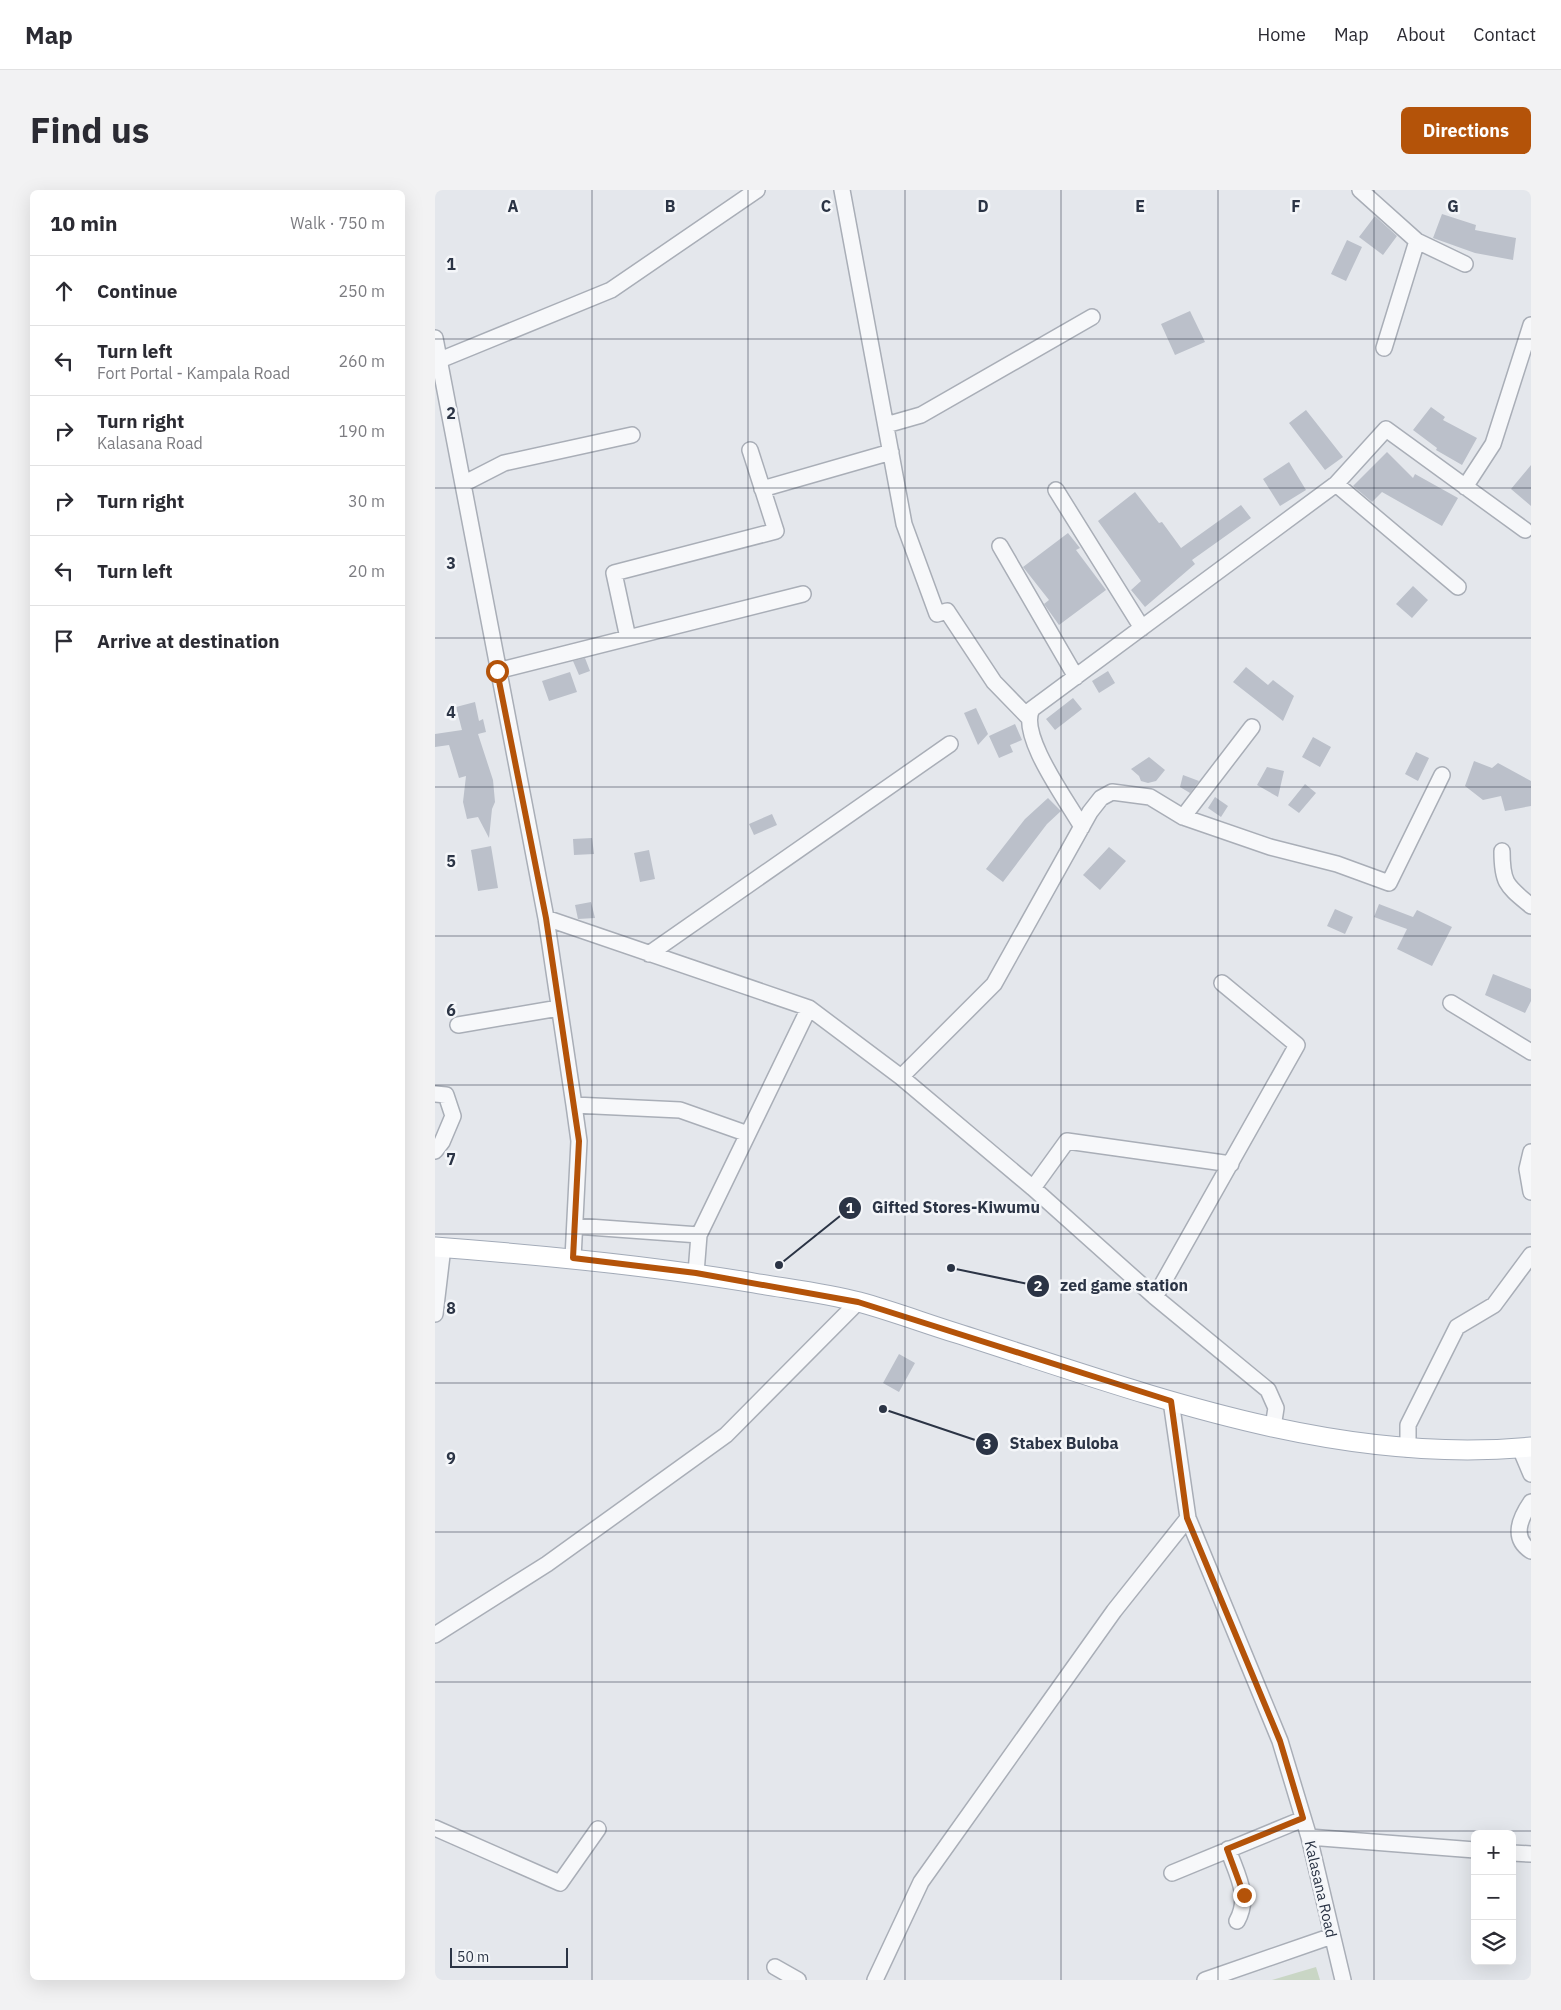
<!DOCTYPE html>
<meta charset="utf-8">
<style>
body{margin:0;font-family:"IBM Plex Sans",sans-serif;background:#f2f2f3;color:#2b2b33}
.controls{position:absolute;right:15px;bottom:15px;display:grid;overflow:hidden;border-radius:8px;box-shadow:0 5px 20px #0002}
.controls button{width:45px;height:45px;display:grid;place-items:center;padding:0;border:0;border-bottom:1px solid #e1e1e2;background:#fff;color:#2b2b33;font:25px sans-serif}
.scale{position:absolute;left:15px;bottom:12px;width:118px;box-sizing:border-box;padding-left:5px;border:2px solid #2b3445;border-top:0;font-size:14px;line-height:18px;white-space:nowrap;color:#2b3445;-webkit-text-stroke:4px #f4f6f9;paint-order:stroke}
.stop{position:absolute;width:15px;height:15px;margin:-11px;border:4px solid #b45309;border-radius:50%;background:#fff}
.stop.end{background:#b45309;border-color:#fff;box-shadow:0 1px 5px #0008}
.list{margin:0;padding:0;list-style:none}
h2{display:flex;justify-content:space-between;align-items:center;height:65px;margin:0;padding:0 20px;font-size:21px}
h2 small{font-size:16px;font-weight:400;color:#7c7c81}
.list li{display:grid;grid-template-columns:32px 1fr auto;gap:15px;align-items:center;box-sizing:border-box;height:70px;padding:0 20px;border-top:1px solid #e1e1e2}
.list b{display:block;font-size:19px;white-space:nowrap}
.list p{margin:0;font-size:16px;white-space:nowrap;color:#7c7c81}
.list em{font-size:16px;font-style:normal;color:#7c7c81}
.icon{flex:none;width:28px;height:28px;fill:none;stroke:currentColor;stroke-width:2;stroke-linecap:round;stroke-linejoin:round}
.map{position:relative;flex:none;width:1096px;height:1790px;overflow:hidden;border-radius:8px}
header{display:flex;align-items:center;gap:30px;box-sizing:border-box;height:70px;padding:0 25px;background:#fff;border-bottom:1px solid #e1e1e2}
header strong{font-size:24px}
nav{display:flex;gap:28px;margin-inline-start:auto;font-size:18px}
.intro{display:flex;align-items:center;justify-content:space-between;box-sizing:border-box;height:120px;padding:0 30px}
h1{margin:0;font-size:35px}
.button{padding:12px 22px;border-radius:8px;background:#b45309;color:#fff;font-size:18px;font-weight:700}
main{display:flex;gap:30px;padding:0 30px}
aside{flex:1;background:#fff;border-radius:8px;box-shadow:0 5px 20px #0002}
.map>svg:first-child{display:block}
</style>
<header>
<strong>Map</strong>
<nav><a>Home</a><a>Map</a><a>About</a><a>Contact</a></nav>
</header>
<div class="intro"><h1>Find us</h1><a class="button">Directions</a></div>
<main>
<aside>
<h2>10 min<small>Walk · 750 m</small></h2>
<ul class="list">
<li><svg class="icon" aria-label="ahead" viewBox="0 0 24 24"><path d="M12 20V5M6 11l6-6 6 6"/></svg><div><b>Continue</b></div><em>250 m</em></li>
<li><svg class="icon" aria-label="left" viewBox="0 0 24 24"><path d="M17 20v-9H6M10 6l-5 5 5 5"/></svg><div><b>Turn left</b><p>Fort Portal - Kampala Road</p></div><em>260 m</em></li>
<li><svg class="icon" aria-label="right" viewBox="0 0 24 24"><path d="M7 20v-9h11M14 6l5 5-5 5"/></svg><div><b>Turn right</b><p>Kalasana Road</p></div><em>190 m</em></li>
<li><svg class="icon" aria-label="right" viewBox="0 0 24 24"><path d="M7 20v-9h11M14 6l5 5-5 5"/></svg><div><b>Turn right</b></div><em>30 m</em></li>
<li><svg class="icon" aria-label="left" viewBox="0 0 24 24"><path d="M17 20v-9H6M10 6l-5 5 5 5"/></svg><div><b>Turn left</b></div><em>20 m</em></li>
<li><svg class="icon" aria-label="arrive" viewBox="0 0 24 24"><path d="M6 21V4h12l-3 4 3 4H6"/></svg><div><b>Arrive at destination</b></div></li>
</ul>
</aside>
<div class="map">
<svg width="1096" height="1790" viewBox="0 0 1096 1790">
<rect width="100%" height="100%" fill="#e4e7ec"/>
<!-- green -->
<path fill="#c9d6c5" d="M881 1777 885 1790H837Z"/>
<!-- building -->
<path fill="#bbc0ca" d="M1007 24 1041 35 1040 40 1081 48 1078 70 1040 63 998 48Z
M940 26 962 46 948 65 924 47Z
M912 50 927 57 911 91 896 84Z
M755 121 770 152 740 165 726 134Z
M996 217 1010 227 1008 230 1042 248 1027 275 1001 260 1002 258 978 240Z
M871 220 908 267 890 280 854 233Z
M952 262 978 288 980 284 1023 308 1007 336 947 302 937 312 918 296Z
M854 272 871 300 845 316 828 289Z
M1096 275V316L1076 299Z
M700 302 724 333 727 332 746 358 806 315 816 328 757 370 760 374 710 417 696 400 706 391 663 331Z
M633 343 645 358 641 360 671 400 624 435 609 414 614 410 588 377Z
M978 396 993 410 977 428 961 414Z
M150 468 155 481 144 485 138 471Z
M811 477 833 495 838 490 859 506 848 531 798 492Z
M673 481 680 493 664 503 657 491Z
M135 482 142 502 114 511 107 491Z
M638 508 647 519 620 540 611 529Z
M40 512 44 531 48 529 51 542 43 544 58 590 60 612 57 619 54 648 43 627 32 629 28 612 31 586 24 588 14 555 0 557V544L27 540 21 517Z
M541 518 553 544 543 555 529 523Z
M580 534 587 550 575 555 578 562 564 568 554 546Z
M878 547 896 557 885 577 867 567Z
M981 562 994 568 983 591 970 584Z
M714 567 730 580 721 591 713 593 706 591 704 586 696 579Z
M1039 571 1057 578 1063 573 1096 591V616L1070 621 1066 606 1048 610 1030 596Z
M832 577 849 581 843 607 822 595Z
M748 585 764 591 755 603 745 597Z
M870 594 881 603 864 623 853 615Z
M780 607 793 616 786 627 773 618Z
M613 608 626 621 612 634 568 692 551 679 590 629Z
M337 624 342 635 319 645 314 634Z
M157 648 159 664 139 665 138 649Z
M56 656 63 698 43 701 36 660Z
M674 657 691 671 665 700 648 685Z
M214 660 220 689 205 692 199 663Z
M156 712 160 728 143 729 140 715Z
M944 714 978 727 982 720 1017 737 997 776 962 759 972 739 939 727Z
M900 719 918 727 910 744 892 736Z
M1058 784 1096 799V811L1090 823 1050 805Z
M464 1164 480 1173 464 1202 448 1193Z"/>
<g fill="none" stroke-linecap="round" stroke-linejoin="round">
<defs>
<path id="minor" d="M407 0 469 334 502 424 512 421 559 492 593 527
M925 0 982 51 1030 74
M0 148 111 728 139 915 144 951 138 1068
M949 158 982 51
M5 170 176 100 322 0
M451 235 486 225 657 127
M28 294 69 273 197 245
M901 294 1023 397
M1030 297 1058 254 1096 135
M327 299 456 262
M621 300 707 438
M565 356 641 487
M193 448 179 383 341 341 315 260
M62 481 368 404
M748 627 817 537
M647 637C633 612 583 545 597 519L901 294 951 239 1090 340
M1067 661C1067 694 1072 696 1096 716
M111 728 374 818 466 887 598 998 720 1107 833 1200 841 1218 838 1237
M214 764 515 554
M1016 813 1096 862
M23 835 124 818
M466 887 559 794 655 622 666 608 677 602 715 607 748 627 835 657 902 674 954 693 1007 585
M0 904 11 905 18 926 7 952 0 961
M139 915 245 920 313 944
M1096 962 1092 979 1096 1002
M598 998 632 951 796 974
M140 1036 264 1045
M261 1083 264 1045 374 818
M720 1107 862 855 787 793
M0 1124 8 1057
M736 1211 753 1328 845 1551 874 1647 908 1790
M1085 1258 1096 1284
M973 1259V1235L1022 1137 1059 1115 1096 1065
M1096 1312C1085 1328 1076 1348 1096 1361
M0 1445 112 1374 291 1245 423 1112
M0 1638 125 1693 163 1639
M874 1647 1040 1660
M793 1659C801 1683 816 1706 802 1731
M1077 1663 1096 1664
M737 1683 868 1629
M340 1777 363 1790
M440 1790 486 1692 679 1421 753 1328
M770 1790 897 1746"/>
<path id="major" d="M0 1057C107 1065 213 1075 319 1093 354 1099 390 1103 424 1112 457 1121 489 1133 521 1143 707 1202 897 1276 1096 1257"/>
</defs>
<!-- minor casing -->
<use href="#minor" stroke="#a9aeb7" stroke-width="18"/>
<!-- major casing -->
<use href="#major" stroke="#a3abb8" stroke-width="21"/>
<!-- minor -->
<use href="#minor" stroke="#f7f8fa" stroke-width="15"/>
<!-- major -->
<use href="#major" stroke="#fff" stroke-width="19"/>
</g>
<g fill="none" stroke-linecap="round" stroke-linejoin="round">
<!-- route -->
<path stroke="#b45309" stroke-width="6" d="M62 481 111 728 144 951 138 1068 261 1083 423 1112 736 1211 752 1328 845 1551 868 1628 792 1659 809 1705"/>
</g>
<!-- grid -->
<path fill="none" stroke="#2b3445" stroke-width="1" stroke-opacity="0.55" d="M157 0V1790M313 0V1790M470 0V1790M626 0V1790M783 0V1790M939 0V1790M0 149H1096M0 298H1096M0 448H1096M0 597H1096M0 746H1096M0 895H1096M0 1044H1096M0 1193H1096M0 1342H1096M0 1492H1096M0 1641H1096"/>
<g text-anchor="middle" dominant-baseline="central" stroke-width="5" stroke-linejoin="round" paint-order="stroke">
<!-- street labels -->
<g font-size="15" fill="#2b3445" stroke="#f4f6f9">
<text transform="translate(886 1699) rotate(77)">Kalasana Road</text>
</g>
</g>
<g font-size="16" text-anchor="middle" font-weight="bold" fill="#2b3445" stroke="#f4f6f9" stroke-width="5" stroke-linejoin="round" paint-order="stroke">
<text x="78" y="22">A</text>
<text x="235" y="22">B</text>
<text x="391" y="22">C</text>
<text x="548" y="22">D</text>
<text x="705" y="22">E</text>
<text x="861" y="22">F</text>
<text x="1018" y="22">G</text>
<text x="16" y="80">1</text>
<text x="16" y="229">2</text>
<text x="16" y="379">3</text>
<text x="16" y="528">4</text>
<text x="16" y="677">5</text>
<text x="16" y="826">6</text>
<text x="16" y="975">7</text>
<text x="16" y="1124">8</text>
<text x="16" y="1274">9</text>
</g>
<!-- callouts -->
<path fill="none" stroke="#2b3445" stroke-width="2" d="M344 1075L415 1018M516 1078L603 1096M448 1219L552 1254"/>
<g fill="#2b3445" stroke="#f4f6f9" stroke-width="2">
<circle cx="344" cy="1075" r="5"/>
<circle cx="516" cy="1078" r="5"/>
<circle cx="448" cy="1219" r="5"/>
<circle cx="415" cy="1018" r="12"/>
<circle cx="603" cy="1096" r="12"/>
<circle cx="552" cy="1254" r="12"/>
</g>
<g font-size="15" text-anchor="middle" font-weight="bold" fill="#fff">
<text x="415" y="1023">1</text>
<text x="603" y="1101">2</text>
<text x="552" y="1259">3</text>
</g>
<g font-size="16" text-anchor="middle" font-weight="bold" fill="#2b3445" stroke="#f4f6f9" stroke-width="5" stroke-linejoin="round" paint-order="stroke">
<text x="521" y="1023">Gifted Stores-Kiwumu</text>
<text x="689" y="1101">zed game station</text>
<text x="629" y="1259">Stabex Buloba</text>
</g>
</svg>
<div class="controls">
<button>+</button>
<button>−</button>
<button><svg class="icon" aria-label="layers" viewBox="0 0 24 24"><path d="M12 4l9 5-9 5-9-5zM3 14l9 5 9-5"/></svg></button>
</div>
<div class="scale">50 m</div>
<div class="stop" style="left:62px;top:481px"></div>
<div class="stop end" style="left:809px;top:1705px"></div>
</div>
</main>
